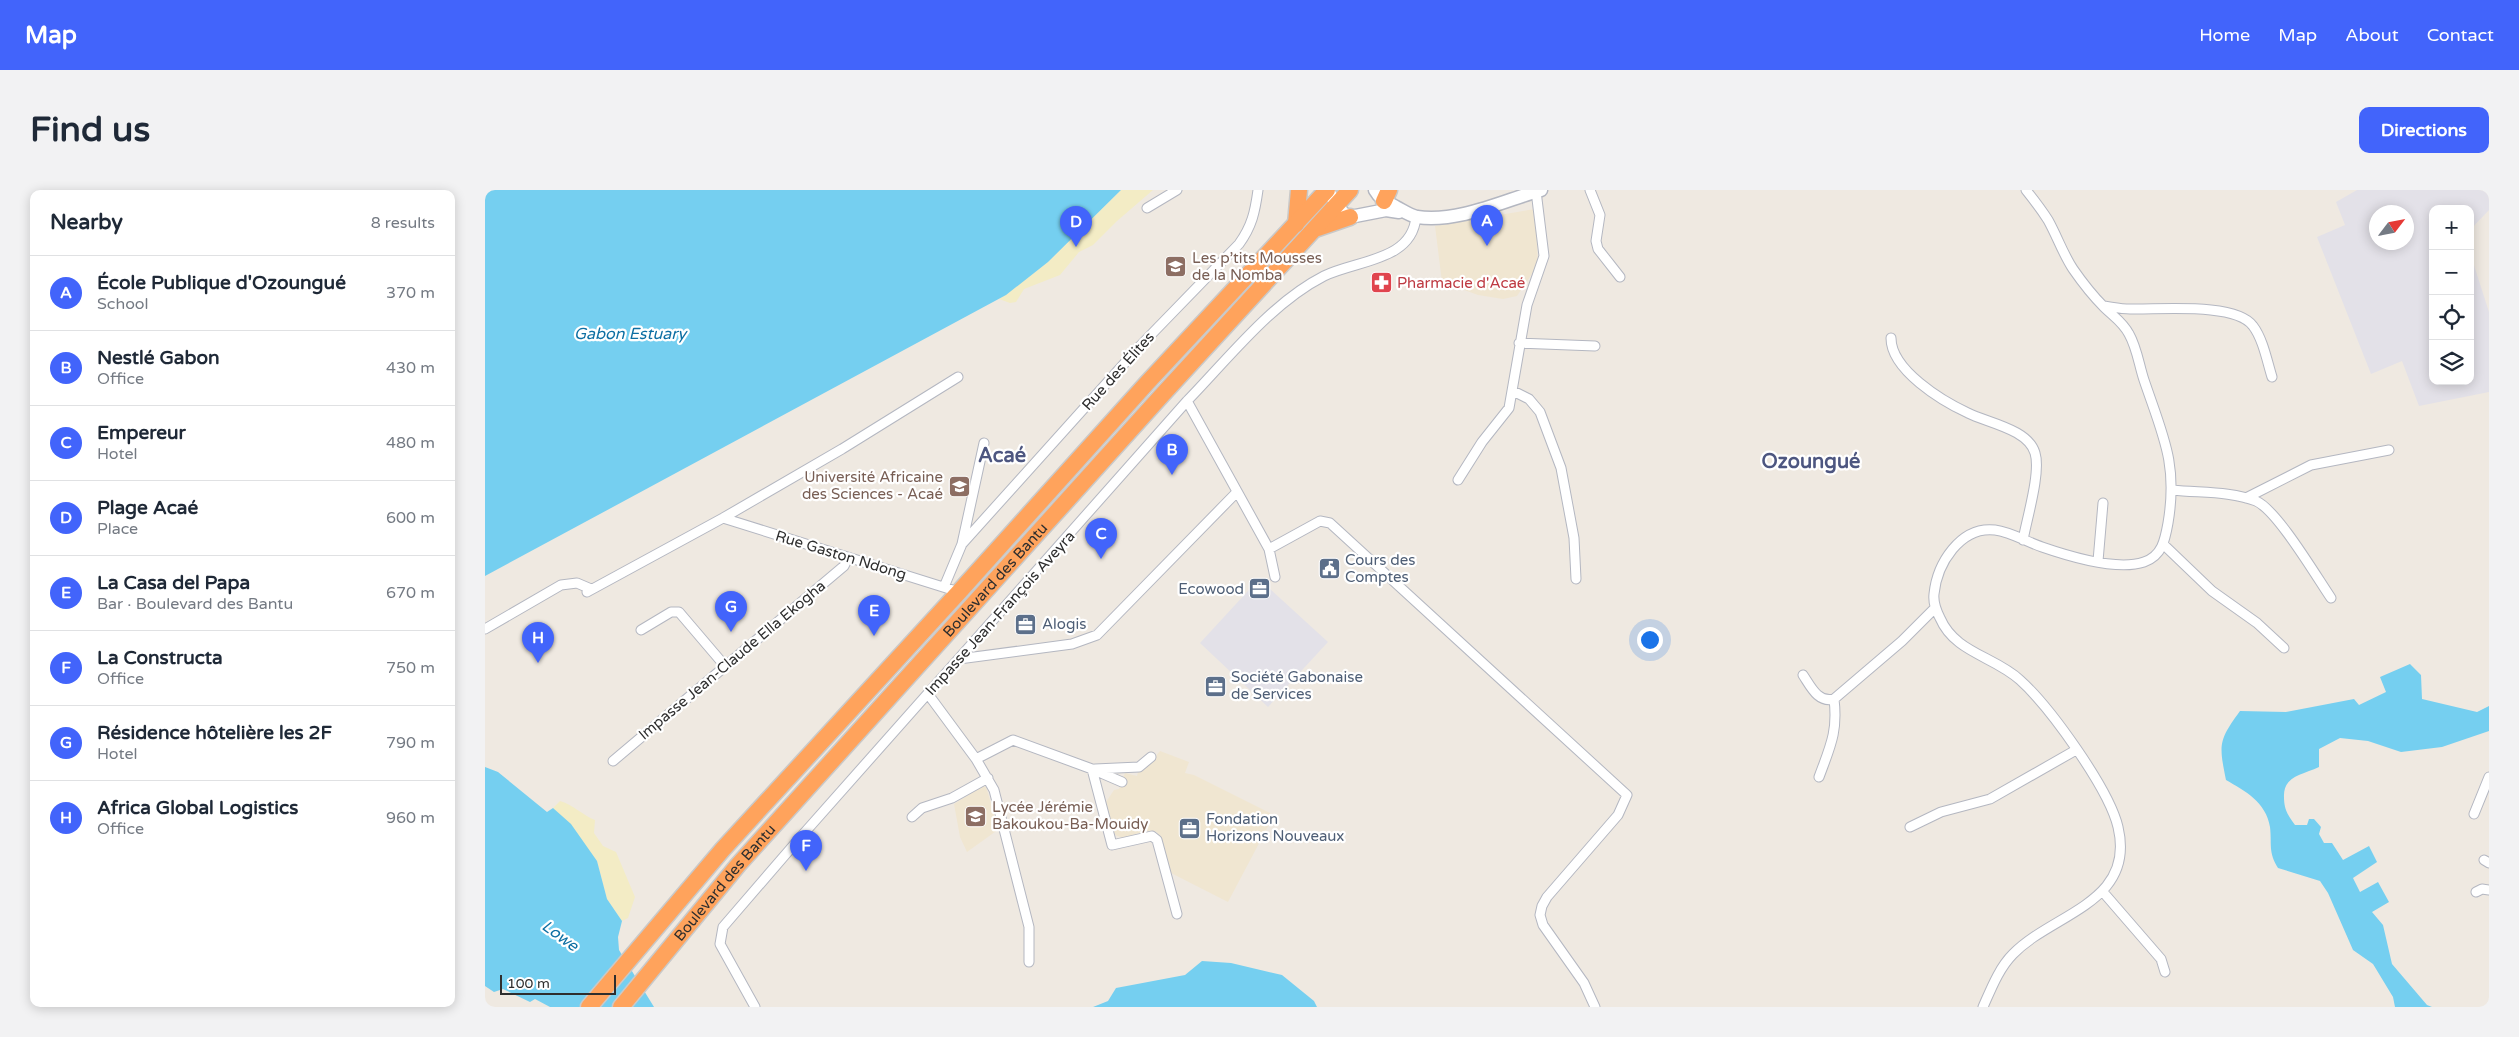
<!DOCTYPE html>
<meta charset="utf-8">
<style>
body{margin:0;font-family:"Varela Round",sans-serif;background:#f2f2f3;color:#1f2937}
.controls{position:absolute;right:15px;top:15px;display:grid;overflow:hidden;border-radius:10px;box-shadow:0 2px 12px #0003}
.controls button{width:45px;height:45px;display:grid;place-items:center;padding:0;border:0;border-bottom:1px solid #e0e1e3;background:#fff;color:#1f2937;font:25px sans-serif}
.compass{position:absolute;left:1884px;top:15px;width:45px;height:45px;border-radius:50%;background:#fff;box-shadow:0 2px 12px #0003;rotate:58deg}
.scale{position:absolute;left:15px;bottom:12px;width:116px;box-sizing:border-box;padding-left:5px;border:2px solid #2e2e2e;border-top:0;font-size:14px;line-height:18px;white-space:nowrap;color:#2e2e2e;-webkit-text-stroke:4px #fff;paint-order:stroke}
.you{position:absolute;left:1164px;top:449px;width:18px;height:18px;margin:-12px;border:4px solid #fff;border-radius:50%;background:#1a73e8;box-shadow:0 0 0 8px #1a73e833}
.badge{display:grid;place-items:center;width:32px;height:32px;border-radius:50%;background:#4264fb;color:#fff;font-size:16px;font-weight:700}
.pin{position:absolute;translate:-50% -41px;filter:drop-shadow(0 1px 2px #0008)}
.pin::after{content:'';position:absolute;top:26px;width:18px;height:15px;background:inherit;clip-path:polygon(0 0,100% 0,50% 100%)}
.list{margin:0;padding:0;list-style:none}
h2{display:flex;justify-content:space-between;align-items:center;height:65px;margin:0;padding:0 20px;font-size:21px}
h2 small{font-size:16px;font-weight:400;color:#747a83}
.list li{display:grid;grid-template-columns:32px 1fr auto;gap:15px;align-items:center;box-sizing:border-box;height:75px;padding:0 20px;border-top:1px solid #e0e1e3}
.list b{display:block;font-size:19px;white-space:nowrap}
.list p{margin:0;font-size:16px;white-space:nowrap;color:#747a83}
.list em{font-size:16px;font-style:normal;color:#747a83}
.icon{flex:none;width:28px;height:28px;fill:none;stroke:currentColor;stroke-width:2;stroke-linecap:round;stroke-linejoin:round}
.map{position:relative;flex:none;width:2004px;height:817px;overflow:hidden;border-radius:10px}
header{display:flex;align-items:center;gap:30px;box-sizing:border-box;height:70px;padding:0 25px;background:#4264fb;color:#fff}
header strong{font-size:24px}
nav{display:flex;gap:28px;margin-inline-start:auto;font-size:18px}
.intro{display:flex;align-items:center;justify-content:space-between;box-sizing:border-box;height:120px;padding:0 30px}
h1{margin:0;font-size:35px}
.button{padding:12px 22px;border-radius:10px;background:#4264fb;color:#fff;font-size:18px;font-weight:700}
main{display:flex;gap:30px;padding:0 30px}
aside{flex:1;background:#fff;border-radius:10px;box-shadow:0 2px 12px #0003}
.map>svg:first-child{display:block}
</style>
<header>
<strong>Map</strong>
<nav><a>Home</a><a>Map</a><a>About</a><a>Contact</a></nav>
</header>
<div class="intro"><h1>Find us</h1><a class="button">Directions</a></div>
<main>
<aside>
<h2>Nearby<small>8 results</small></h2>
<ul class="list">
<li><span class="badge">A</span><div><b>École Publique d'Ozoungué</b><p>School</p></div><em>370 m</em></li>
<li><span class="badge">B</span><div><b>Nestlé Gabon</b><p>Office</p></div><em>430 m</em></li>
<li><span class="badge">C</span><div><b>Empereur</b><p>Hotel</p></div><em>480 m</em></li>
<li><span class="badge">D</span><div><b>Plage Acaé</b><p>Place</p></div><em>600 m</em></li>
<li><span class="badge">E</span><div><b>La Casa del Papa</b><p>Bar · Boulevard des Bantu</p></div><em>670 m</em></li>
<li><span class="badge">F</span><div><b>La Constructa</b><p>Office</p></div><em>750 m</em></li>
<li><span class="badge">G</span><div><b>Résidence hôtelière les 2F</b><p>Hotel</p></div><em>790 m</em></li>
<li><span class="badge">H</span><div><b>Africa Global Logistics</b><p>Office</p></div><em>960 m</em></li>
</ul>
</aside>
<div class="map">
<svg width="2004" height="817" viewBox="0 0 2004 817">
<rect width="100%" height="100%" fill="#efe9e1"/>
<!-- industrial -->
<path fill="#e3e1e8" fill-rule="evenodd" d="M1872 0H2004V20L1985 40V19H1948V191H1985V63L2004 122V202L1934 216 1917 171 1886 184 1832 47 1860 35 1851 12ZM1892 22H1922V52H1892Z
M774 389 843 452 783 517 715 453Z"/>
<!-- education -->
<path fill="#f0e6d1" d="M1050 19 1053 75 1032 106 1018 109 993 105 957 92 950 36Z
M675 561 704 572 700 583 709 585 789 625 743 712 686 683 672 642 660 641 638 648 630 645 627 635 631 634 629 629 626 630 621 612 629 600 634 599 640 583 652 586 653 582 660 579Z
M497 596 501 597 514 639 482 662 475 647 469 614Z"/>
<!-- sand -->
<path fill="#f3ecc5" d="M636 0H668L632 31 608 55 594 62 575 85 539 99 531 112 525 113 514 109 563 72Z
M75 611C89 615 97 625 110 630L109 643 118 656 131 662 150 707 143 728 137 731 122 709 112 671 68 618Z"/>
<!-- water -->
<path fill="#75cff0" d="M0 0H636L563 72 521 105 0 386Z
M1925 474 1936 485 1937 509 1992 522 2004 516V541L1957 557 1916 562 1883 551 1855 548 1834 559V577C1817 585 1798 586 1799 607 1799 620 1803 625 1810 635H1822L1824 629H1829L1836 637 1834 644 1839 653H1847L1858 670 1884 656 1892 672 1868 688 1875 702 1893 692 1904 712 1887 722 1898 735 1907 774 1942 815 1947 817H1910L1908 807 1888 774 1868 760 1843 703 1835 691 1793 678C1783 662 1787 654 1785 637 1781 612 1760 601 1741 590 1734 555 1733 551 1755 521L1801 522 1869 509 1874 515 1901 502 1895 487Z
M0 577 13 582 62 622 68 618 86 634 112 671 122 709 137 731 133 747 134 760 169 817H65L50 809 45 812 18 799 9 802 0 796Z
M717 771 746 773 797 785 829 811 832 817H608L623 811 631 798 700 785Z"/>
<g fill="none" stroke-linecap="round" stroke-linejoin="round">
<defs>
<path id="street" d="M1105 0 1115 25 1111 51 1113 59 1135 87
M662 18 692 0
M1619 116C1627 117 1636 119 1645 119 1673 120 1751 112 1768 136 1778 149 1782 171 1787 187
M1406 148C1406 180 1457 211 1483 223 1503 233 1543 239 1550 263 1556 282 1542 328 1538 350
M1034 153 1110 156
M1028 201 1044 209 1055 222 1076 278 1089 348 1091 389
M702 211 784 359 790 387
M973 290 997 252 1024 218 1042 115 1059 66 1051 1
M1688 300C1714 303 1746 301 1771 311 1792 320 1831 386 1846 408
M1761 308 1826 275 1904 260
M238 328 474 402
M477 354 655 156 754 54C767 36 770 22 773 0
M1679 355 1727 401 1772 433 1799 458
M784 359 835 331 845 333 1142 605 1133 625 1062 707 1057 716 1055 725 1058 735 1099 793 1110 817
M1613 371 1618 313
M459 397 477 354 499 253
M102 402 238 328 357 259 473 187
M0 439 76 395 92 393 106 399
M156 440 186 422H194L240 476
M474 469 587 454 612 445 752 302
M1318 485C1326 497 1333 513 1349 509L1417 451 1450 418
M443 504 491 569 509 600 544 737V772
M491 569 528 550 607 579 637 592
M128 571 359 376 363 368
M607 579 627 655 667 646 672 650 692 724
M610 579 654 577 666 567
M1334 587C1345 557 1353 542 1349 509
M1989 624 2004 587
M427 627 437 618 467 608 503 588
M1425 637 1456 622 1505 609 1591 560
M1999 670 2004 673
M1618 702 1676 769 1680 782
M1991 702 1997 699 2004 700
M270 817 235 754 238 737 313 650 702 211C743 169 786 113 839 86 872 70 927 71 931 27
M1498 817C1506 799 1514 778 1528 764 1568 723 1651 713 1633 637 1624 599 1565 517 1535 490 1509 466 1470 463 1455 428 1451 420 1448 413 1449 404 1452 374 1475 336 1510 340 1526 342 1542 352 1557 357 1583 366 1632 381 1659 372 1677 366 1680 350 1683 333 1693 274 1678 246 1659 190 1654 175 1652 158 1644 144 1638 132 1628 126 1619 117 1608 106 1597 92 1588 79 1578 64 1572 46 1563 30 1556 19 1549 10 1541 0"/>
<path id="secondary" d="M842 0 858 23 865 27 901 20 914 22
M890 0C895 9 902 12 911 17 917 20 924 25 932 27 973 33 1018 11 1056 0"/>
<g id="highway">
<path d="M899 11 904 0"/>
<path d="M811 34 814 0"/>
<path d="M833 38 865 27"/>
<path d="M104 817 238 659 474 402 662 193 842 0"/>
<path id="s1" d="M136 817 253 675 678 204 865 0"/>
</g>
</defs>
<!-- street casing -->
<use href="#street" stroke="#b4b7c1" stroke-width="11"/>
<!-- secondary casing -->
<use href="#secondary" stroke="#b4b7c1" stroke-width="15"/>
<!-- highway casing -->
<use href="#highway" stroke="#c9c9c9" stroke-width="19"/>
<!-- street -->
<use href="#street" stroke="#fff" stroke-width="9"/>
<!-- secondary -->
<use href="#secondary" stroke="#fff" stroke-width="12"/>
<!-- highway -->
<use href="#highway" stroke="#ffa35c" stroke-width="16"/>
</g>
<!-- icons -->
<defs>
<symbol id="school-square" viewBox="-11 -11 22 22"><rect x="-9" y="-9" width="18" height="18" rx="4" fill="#8d6e63" stroke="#fff"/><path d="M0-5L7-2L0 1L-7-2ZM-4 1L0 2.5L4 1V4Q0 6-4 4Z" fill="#fff"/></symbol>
<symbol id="pharmacy-square" viewBox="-11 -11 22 22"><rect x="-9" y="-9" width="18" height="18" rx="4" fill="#e0444e" stroke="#fff"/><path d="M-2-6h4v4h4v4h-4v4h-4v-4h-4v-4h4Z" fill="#fff"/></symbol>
<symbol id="university-square" viewBox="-11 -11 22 22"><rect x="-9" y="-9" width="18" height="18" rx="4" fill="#8d6e63" stroke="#fff"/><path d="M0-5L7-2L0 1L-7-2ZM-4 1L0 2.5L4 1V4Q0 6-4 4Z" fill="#fff"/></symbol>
<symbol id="civic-square" viewBox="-11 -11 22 22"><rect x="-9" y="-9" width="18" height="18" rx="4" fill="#5c6f8a" stroke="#fff"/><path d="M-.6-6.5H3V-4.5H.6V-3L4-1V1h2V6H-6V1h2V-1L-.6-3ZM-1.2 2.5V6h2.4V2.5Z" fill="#fff"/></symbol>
<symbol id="office-square" viewBox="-11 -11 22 22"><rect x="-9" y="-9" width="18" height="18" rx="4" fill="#5c6f8a" stroke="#fff"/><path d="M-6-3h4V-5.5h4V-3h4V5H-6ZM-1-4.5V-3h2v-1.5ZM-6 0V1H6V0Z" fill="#fff"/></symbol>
</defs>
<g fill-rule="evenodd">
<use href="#school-square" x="678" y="64" width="25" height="25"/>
<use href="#pharmacy-square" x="884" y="80" width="25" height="25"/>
<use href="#university-square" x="462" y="284" width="25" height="25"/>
<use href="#civic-square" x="832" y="366" width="25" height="25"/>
<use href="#office-square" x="762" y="386" width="25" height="25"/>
<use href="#office-square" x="528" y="422" width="25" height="25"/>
<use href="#office-square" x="718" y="484" width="25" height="25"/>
<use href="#school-square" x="478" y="614" width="25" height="25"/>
<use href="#office-square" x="692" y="626" width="25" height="25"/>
</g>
<g text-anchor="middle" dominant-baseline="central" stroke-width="4.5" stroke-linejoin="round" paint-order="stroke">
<!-- education labels -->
<g font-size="15" fill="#785e54" stroke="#fff" text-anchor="start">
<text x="707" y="68">Les p’tits Mousses<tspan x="707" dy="17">de la Nomba</tspan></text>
<text x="458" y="287" text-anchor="end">Université Africaine<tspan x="458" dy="17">des Sciences - Acaé</tspan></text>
<text x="507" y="617">Lycée Jérémie<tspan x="507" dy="17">Bakoukou-Ba-Mouidy</tspan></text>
</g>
<!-- health labels -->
<g font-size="15" fill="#be3a42" stroke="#fff" text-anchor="start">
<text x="912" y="93">Pharmacie d'Acaé</text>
</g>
<!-- street labels -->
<g font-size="15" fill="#2e2e2e" stroke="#fff">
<text transform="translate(633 181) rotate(-48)">Rue des Élites</text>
<text transform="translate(356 365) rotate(17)">Rue Gaston Ndong</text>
<text stroke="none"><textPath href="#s1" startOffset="568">Boulevard des Bantu</textPath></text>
<text transform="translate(515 423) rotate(-48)">Impasse Jean-François Aveyra</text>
<text transform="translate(247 470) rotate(-40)">Impasse Jean-Claude Ella Ekogha</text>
<text stroke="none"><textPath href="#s1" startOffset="162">Boulevard des Bantu</textPath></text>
</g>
<!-- service labels -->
<g font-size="15" fill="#4e5e75" stroke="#fff" text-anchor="start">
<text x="860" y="370">Cours des<tspan x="860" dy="17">Comptes</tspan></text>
<text x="759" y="399" text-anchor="end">Ecowood</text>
<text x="557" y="434">Alogis</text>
<text x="746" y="487">Société Gabonaise<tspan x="746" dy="17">de Services</tspan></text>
<text x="721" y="629">Fondation<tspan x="721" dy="17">Horizons Nouveaux</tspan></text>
</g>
<!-- water labels -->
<g font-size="16" font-style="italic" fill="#0d6fa3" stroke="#fff">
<text x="145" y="144">Gabon Estuary</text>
<text transform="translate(75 746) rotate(36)">Lowe</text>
</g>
<!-- district labels -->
<g font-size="20" font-weight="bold" fill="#4d5680" stroke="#fff">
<text x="517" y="266">Acaé</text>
<text x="1326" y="272">Ozoungué</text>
</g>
</g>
</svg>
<div class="controls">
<button>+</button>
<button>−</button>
<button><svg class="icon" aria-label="locate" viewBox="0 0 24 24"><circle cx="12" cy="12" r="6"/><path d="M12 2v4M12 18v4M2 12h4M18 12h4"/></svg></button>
<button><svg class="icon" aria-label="layers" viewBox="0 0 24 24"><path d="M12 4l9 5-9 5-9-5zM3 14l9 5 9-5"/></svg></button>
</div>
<svg class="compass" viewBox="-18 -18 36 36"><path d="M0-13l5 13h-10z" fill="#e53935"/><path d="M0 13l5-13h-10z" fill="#747a83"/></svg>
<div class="scale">100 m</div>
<div class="you"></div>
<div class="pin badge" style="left:1002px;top:56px">A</div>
<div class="pin badge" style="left:687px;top:285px">B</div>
<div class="pin badge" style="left:616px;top:369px">C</div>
<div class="pin badge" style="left:591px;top:57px">D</div>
<div class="pin badge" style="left:389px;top:446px">E</div>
<div class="pin badge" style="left:321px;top:681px">F</div>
<div class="pin badge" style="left:246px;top:442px">G</div>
<div class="pin badge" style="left:53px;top:473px">H</div>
</div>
</main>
